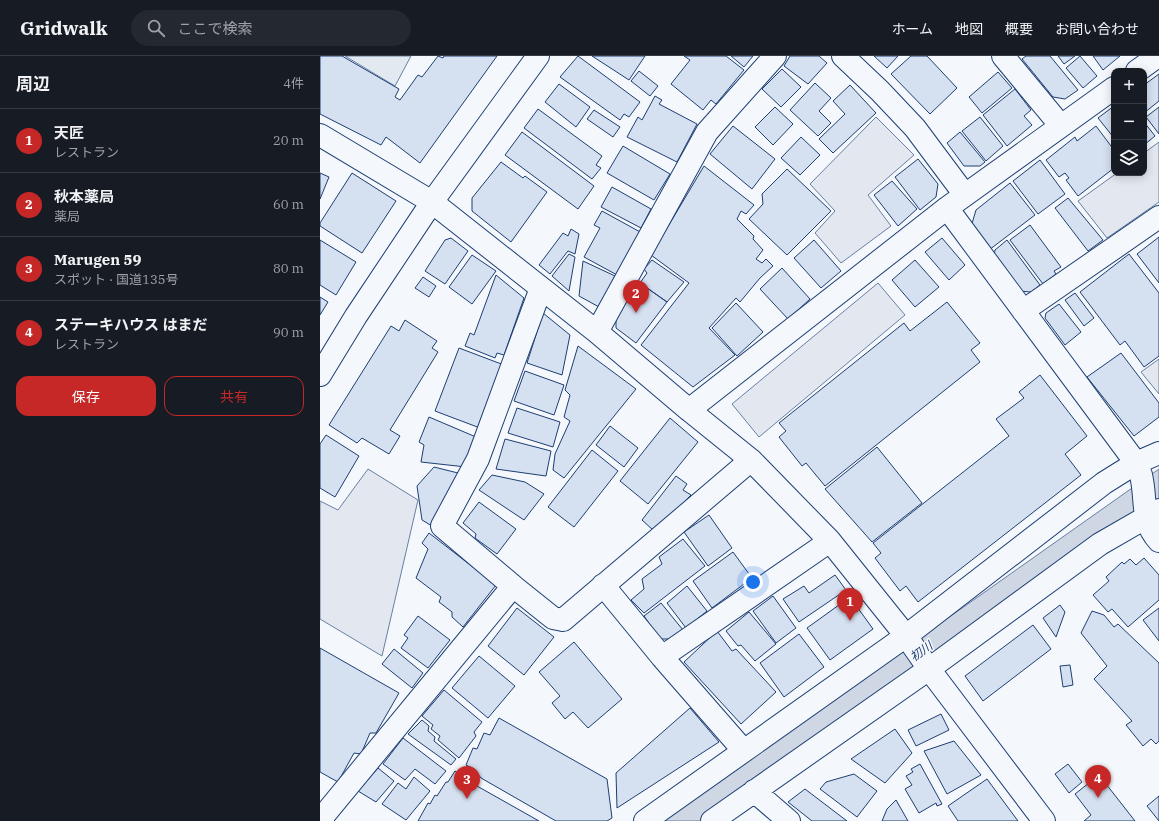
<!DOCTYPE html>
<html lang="ja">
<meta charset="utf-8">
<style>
body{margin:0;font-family:"IBM Plex Serif","Noto Sans JP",serif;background:#242831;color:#f1f3f6}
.controls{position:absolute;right:12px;top:12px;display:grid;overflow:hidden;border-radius:8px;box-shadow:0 2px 10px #0003}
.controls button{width:36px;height:36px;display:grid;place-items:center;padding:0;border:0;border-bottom:1px solid #363941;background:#171b24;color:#f1f3f6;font:20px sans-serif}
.you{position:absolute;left:433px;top:526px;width:14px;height:14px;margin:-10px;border:3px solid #fff;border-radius:50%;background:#1a73e8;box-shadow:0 0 0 6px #1a73e833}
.badge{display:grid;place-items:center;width:26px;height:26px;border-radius:50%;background:#c62828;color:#fff;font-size:13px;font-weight:700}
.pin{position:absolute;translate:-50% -33px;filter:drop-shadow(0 1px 2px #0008)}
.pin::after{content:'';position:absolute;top:21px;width:14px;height:12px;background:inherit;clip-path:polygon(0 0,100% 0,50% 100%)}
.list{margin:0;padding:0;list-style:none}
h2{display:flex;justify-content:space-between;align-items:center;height:52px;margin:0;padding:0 16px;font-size:17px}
h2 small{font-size:13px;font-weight:400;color:#9ea1a6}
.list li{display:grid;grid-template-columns:26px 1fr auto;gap:12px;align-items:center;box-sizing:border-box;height:64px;padding:0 16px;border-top:1px solid #363941}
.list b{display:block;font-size:15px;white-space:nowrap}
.list p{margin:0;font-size:13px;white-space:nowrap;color:#9ea1a6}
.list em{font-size:13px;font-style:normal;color:#9ea1a6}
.actions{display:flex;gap:8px;padding:12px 16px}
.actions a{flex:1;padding:9px 0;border:1px solid #c62828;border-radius:12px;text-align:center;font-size:14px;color:#c62828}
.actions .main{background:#c62828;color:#fff}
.icon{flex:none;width:22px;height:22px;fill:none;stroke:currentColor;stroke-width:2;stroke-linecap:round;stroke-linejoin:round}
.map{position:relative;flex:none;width:839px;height:765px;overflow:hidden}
header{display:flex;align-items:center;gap:24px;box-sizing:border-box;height:56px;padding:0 20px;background:#171b24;border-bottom:1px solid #363941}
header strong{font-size:19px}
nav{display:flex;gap:22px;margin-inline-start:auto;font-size:14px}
.search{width:280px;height:36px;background:#242831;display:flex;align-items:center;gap:10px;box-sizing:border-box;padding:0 14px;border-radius:22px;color:#9ea1a6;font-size:15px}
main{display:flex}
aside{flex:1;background:#171b24}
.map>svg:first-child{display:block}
</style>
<header>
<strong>Gridwalk</strong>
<div class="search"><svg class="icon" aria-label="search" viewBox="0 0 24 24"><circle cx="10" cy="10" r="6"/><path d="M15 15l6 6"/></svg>ここで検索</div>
<nav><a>ホーム</a><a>地図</a><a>概要</a><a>お問い合わせ</a></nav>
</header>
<main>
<aside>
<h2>周辺<small>4件</small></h2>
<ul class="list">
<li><span class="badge">1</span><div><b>天匠</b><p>レストラン</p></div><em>20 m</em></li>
<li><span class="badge">2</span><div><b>秋本薬局</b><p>薬局</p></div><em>60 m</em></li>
<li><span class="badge">3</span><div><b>Marugen 59</b><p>スポット · 国道135号</p></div><em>80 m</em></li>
<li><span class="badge">4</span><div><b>ステーキハウス はまだ</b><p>レストラン</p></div><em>90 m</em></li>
</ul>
<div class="actions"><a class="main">保存</a><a>共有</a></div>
</aside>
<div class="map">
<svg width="839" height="765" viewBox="0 0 839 765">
<rect width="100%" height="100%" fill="#f4f7fb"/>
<!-- green -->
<path fill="#e3e9f0" stroke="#687fa3" d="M25 0H91L75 30Z"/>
<!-- parking -->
<path fill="#e3e8f0" stroke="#687fa3" d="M556 61 594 99 548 139 571 170 521 207 495 177 515 155 490 128Z
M839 86V146L787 182 758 145 797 117H824V97Z
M558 227 585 259 439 381 412 348Z
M839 303V338L821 316Z
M48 413 98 444 62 600 0 563V445L18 454Z"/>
<!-- water -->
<path fill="#cfd7e4" stroke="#687fa3" d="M839 413V448L382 765H334L645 550Z"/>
<!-- building -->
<path fill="#d5e0f0" stroke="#1d3f73" d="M0 0H22L79 33 75 41 80 44 98 19 102 21 118 0 123 2 124 0H177L100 107 66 81 61 89 0 58Z
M258 0 320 46 309 61 304 58 300 64 240 21Z
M272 0H325L309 24Z
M364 0H406L424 14 396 48 391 44 383 54 351 28 370 4Z
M411 0H433L424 11Z
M470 0H499L507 7 488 28 464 10Z
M554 0H578L567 12Z
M591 0H607L637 32 610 58 571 18Z
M706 0H730L758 34 745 43 733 41 702 3Z
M738 0H755L744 8Z
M760 0 777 20 763 32 746 12Z
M773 0H800L783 14Z
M462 13 481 31 461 51 442 33Z
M319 15 338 30 330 40 311 25Z
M678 16 692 32 662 57 649 41Z
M839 18V45L824 57V29Z
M495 27 511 42 499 55 511 67 498 80 470 54Z
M239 28 270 51 256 71 225 46Z
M530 29 556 57 513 97 499 83 525 58 513 45Z
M695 33 711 54 704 60 712 69 687 90 663 59Z
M335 40 342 44 339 48 377 68 357 106 307 81 318 61 322 64Z
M794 50V82L778 62Z
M455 51 473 68 453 89 435 71Z
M839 51V78L826 61Z
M218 53 282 100 276 109 281 112 272 123 204 72Z
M274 54 300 71 293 81 267 63Z
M660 61 683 90 666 105 642 75Z
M824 66 835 80 824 89Z
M413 70 455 103 432 133 390 98Z
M776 70 794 94V112L758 140 746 124 749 122 745 117 739 121 726 104 755 81 757 85Z
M202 76 274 130 258 153 185 99Z
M640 76 665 106 660 110H644L627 87Z
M481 81 500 99 480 119 461 102Z
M303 90 350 118 334 144 287 117Z
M598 103 618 128 616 141 600 154 575 121Z
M720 104 745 138 718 158 693 125Z
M181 106 203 122 205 120 227 136 191 186 152 155V142Z
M384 110 434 149 426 158 421 155 417 163 434 180 433 183 443 194 436 203 442 207 446 203 453 210 440 222 420 246 416 242 389 272 415 299 373 331 321 289 369 227 331 199Z
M467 113 511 155 467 199 429 163 443 148 442 138Z
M0 117 9 121 0 143Z
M32 117 76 145 42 197 0 170V167Z
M572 125 597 153 578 170 554 139Z
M690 127 715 159 669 194 651 171 656 154Z
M292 131 331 153 321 172 281 151Z
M748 142 783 184 768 195 735 152Z
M282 155 322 177 299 220 264 201 280 172 274 169Z
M710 169 741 211 734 215 736 218 723 228 690 184Z
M251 173 259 178 255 198 248 195 230 218 219 209 243 177 248 180Z
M839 181V227L817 198Z
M131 182 148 195 125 228 105 215 125 184Z
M622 182 645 209 629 224 605 196Z
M0 184 36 206 16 239 0 229Z
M494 184 521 215 501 232 474 202Z
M687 184 720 229 711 236 698 235 674 200 675 194Z
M249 198 255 201 249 235 232 220Z
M809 198 839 237V300L824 311 805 285 800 289 760 236Z
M152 199 176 215 152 248 129 231Z
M332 204 364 226 347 246 320 227 327 217 324 213Z
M595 204 619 231 595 251 572 224Z
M263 205 295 220 279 251 259 240Z
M462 212 490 243 468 263 440 233Z
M176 219 204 242 184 299 177 297 175 302 145 290 150 277 154 279Z
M103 221 116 230 109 241 95 232Z
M320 227 347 246 316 287 296 272V259Z
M755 237 774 262 764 270 745 244Z
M0 241 8 246 0 259Z
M627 246 660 287 651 294 660 306 505 430 486 407 482 410 459 381 466 375 459 367 584 267 590 275Z
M416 247 443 276 417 300 392 272Z
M739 248 761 276 745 289 725 262 726 257Z
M223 257 250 279 242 319 207 307Z
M85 264 117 285 112 292 118 296 70 374 80 380 69 398 42 382 37 387 9 369 71 270 79 275Z
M258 290 316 333 244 422 233 414 235 398 250 365 244 361 250 339 245 334Z
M139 292 184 309 160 372 115 355Z
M801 297 839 347V361L814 380 767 321Z
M205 315 244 329 234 359 194 345Z
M720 319 767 380 745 398 761 419 598 546 586 530 580 535 555 502 561 497 553 487 689 380 676 363 704 342 699 336Z
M197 352 240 366 233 391 188 377Z
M109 361 156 381 146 411 101 406 104 389 99 386Z
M350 362 378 386 328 448 300 425Z
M290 370 318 392 304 411 276 389Z
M6 379 39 400 15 441 0 432V388Z
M185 383 231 395 226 420 176 413Z
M557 391 602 447 552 486 505 433Z
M272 394 298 415 254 471 228 451Z
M114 411 142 418 112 470 102 464 97 430Z
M172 419 205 426 224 438 204 464 159 434Z
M356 420 367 428 363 434 371 439 353 457 333 474 322 464Z
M159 446 196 473 177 498 155 482 156 478 143 467Z
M389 459 412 492 388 510 364 476Z
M109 477 176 529 143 571 132 561V556L119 546 121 541 96 522 108 493 102 487Z
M363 483 385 510 324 557 311 544 324 533 322 523 342 508 339 501Z
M413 496 432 522 392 552 373 525Z
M824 502 839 519V544L808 571 792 553 788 556 773 539 789 525 786 521 802 506 804 508 810 503 816 509Z
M515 519 526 534 479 566 463 543 484 530 489 537Z
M367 530 387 555 366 572 347 547Z
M453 540 476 572 456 587 433 555Z
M530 541 553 573 510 604 487 572Z
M341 547 363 574 351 583H340L324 560Z
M740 549 745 556 736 581 723 562Z
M197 552 234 581 204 619 168 590Z
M839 552V585L823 564Z
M772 555 784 559 794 571 798 568 839 607V685L836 688 831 683 823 690 806 669 812 665 774 623 787 610 761 577Z
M429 556 456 588 435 605 421 589 418 590 406 575Z
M98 560 130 584 108 612 81 592 88 582 84 579Z
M713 569 731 593 663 645 645 620Z
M397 575 412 595 416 593 456 636 421 668 364 606Z
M479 578 504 611 464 641 440 607Z
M254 586 302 643 268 672 253 656 245 663 232 647 240 640 219 616Z
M0 592 79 637 56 677H50L41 698 34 697 18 726 0 716Z
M74 593 103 617 92 632 62 608Z
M159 600 195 630 168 662 132 632Z
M750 609 753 629 743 631 740 610Z
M124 634 162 666 154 676 156 680 139 702 118 684 120 680 111 673 113 669 102 660Z
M370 652 399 686 297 752 296 717Z
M621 658 629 674 596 690 588 674Z
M179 662 287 723 292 762 287 765H236L161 722 154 713 146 709 153 692 157 693 164 677 170 679Z
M102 664 109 670 108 675 115 681 114 685 136 703 131 709 88 678Z
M575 673 592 697 565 727 531 703Z
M83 682 126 715 115 728 95 713 85 724 63 708Z
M634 685 661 719 627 738 604 695Z
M600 708 622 748 617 750 616 747 599 757 585 733 592 729 586 720 593 716 591 713Z
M748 708 762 726 749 737 735 718Z
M58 712 74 725 56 746 38 735Z
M135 715 157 730 219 765H98L108 747 110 748 115 739 117 740 126 726H128Z
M534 718 557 735 537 761 500 733 506 726Z
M779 719 815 765H764L771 759 755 738Z
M94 721 110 735 86 764 62 748 78 727 86 733Z
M667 723 698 765H638L628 750Z
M485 733 527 765H492L468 746Z
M839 740V765L827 750Z
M576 744 588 765H562L567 753Z"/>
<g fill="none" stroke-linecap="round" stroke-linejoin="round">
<defs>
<path id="minor" d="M523 0 560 35 595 72 645 139
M683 0 741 70
M817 15 838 0
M0 79 112 146 277 276 369 354 431 404 510 485 586 580 609 613 724 765
M627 152 816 407C817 411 820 415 821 419 827 444 820 464 839 485
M703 255 839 161
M277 276 387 76 455 0
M0 319 36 260 112 146 218 0
M369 354 627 152 794 32
M283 529 342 601 424 695
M193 530 122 470 158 403 221 232
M342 601 510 485
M434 735 469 765
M0 764 193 530 233 562 243 564 431 404
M325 765 586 580 784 427 816 407 839 397
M392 765 609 613 780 488 839 454"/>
<path id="highway" d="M0 763 3 765"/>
</defs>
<!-- minor casing -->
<use href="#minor" stroke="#1d3f73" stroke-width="24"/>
<!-- highway casing -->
<use href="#highway" stroke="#1d3f73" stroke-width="24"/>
<!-- minor -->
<use href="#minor" stroke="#f4f7fb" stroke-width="22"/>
<!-- highway -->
<use href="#highway" stroke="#f4f7fb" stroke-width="22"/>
</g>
<g text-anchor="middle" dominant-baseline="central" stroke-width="3" stroke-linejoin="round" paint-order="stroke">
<!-- water labels -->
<g font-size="12" font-style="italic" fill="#1d3f73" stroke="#f4f7fb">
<text transform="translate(601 595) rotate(-36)">初川</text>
</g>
</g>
</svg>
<div class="controls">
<button>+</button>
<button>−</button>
<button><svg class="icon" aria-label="layers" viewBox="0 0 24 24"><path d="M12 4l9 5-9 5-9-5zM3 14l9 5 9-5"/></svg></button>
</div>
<div class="you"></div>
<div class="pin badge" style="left:530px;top:565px">1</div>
<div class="pin badge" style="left:316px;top:257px">2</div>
<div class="pin badge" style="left:147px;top:743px">3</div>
<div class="pin badge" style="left:778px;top:742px">4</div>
</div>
</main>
